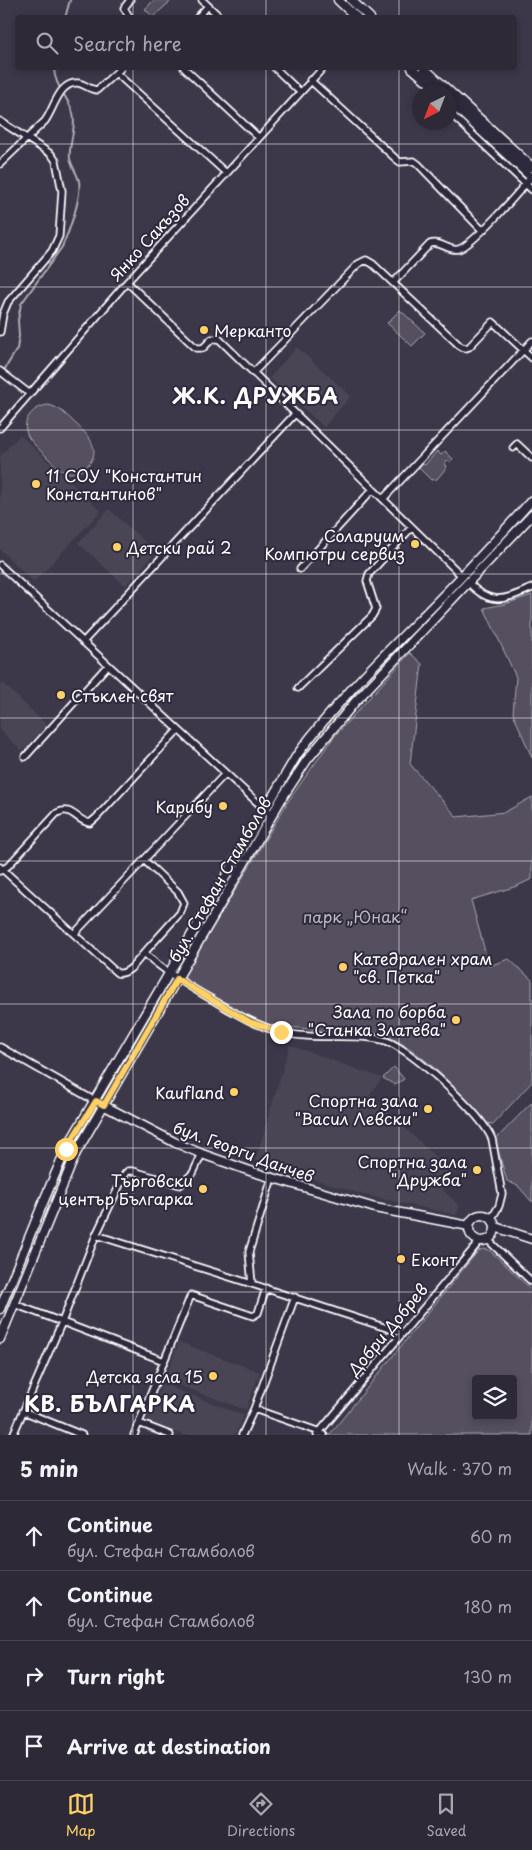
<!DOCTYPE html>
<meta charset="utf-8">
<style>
body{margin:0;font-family:"Playpen Sans",sans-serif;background:#393542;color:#f1f3f6}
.controls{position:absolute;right:15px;bottom:15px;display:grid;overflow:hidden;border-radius:5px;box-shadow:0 2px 8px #0003}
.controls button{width:45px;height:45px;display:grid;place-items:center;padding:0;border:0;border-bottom:1px solid #484552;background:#2d2937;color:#f1f3f6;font:25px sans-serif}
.compass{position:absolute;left:412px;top:85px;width:45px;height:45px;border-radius:50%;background:#2d2937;box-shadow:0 2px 8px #0003;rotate:222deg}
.stop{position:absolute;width:15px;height:15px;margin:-11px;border:4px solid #ffd166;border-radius:50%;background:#fff}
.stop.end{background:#ffd166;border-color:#fff;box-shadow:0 1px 5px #0008}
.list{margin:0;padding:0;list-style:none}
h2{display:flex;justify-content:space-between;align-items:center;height:65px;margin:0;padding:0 20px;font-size:21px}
h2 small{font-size:16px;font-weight:400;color:#a7a6ad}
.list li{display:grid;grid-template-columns:32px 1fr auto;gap:15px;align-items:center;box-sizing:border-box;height:70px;padding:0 20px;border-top:1px solid #484552}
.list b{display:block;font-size:19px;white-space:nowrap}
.list p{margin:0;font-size:16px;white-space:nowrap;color:#a7a6ad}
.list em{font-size:16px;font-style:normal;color:#a7a6ad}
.icon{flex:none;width:28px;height:28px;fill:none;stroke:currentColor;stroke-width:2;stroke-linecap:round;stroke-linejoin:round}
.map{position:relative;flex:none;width:532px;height:1435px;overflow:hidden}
.search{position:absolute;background:#2d2937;box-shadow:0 2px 8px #0003;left:15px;right:15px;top:15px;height:55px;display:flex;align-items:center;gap:12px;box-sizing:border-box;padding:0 18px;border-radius:5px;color:#a7a6ad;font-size:19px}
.sheet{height:345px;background:#2d2937}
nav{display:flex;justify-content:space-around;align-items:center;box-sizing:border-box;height:70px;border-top:1px solid #484552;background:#2d2937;font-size:14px;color:#a7a6ad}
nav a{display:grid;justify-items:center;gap:2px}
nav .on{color:#ffd166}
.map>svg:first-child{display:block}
</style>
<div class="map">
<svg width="532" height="1435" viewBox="0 0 532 1435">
<rect width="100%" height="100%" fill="#3c3749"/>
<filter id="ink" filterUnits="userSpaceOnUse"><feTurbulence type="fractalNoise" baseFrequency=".02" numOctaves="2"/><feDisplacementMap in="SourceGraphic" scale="10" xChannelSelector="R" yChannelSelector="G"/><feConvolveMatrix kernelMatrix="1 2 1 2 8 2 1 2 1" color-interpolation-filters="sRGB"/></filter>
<g filter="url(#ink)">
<!-- built -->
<path fill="#494455" d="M297 347 351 396 324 427 269 378Z
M20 435 101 511 34 582 0 550V456Z
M109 509 156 552 125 586 78 543Z
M3 683 47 725 22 751 0 730V686Z
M290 1045 382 1078 370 1095 454 1174 441 1188 460 1206 456 1215 364 1195 255 1161Z
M179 1342 260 1372 246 1410 165 1380Z
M162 1384 244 1415 235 1435H183L147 1421Z"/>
<!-- green -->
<path fill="#555060" stroke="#aaa8b0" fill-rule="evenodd" d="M154 0H172L153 17 145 9Z
M400 310 425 333 412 346 387 323Z
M48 405C60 407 67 416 76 424 88 435 103 450 87 466 83 471 76 473 70 473 60 472 54 464 48 458 42 452 34 445 29 438 19 422 32 407 48 405Z
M437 451 441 455 445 451 453 459 450 462 448 460 444 464 447 467 437 479 431 480 419 468 422 463 425 465Z
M532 595V758L513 713 516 677 484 608 505 604Z
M410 653 422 664 410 764 457 817 505 812 532 797V879L517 886 471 900 489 966 509 959 532 980V1082L493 1124 486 1123C462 1095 416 1042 379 1034 370 1032 359 1032 349 1032 332 1031 316 1030 300 1028 293 1027 287 1029 281 1028 254 1025 206 993 182 979L289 800 333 738Z
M394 1067 404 1079 395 1085 383 1078Z
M532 1102V1202L518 1186 507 1181 495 1140Z
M483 1249 489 1250 495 1255 532 1290V1435H329L478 1251ZM476 1379H513V1416H476Z"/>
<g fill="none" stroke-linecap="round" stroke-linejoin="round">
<!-- stream -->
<path stroke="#afadb4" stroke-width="2" d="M65 18 70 0
M0 377 17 349 19 336 18 320 21 304 62 247C69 232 82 197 79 181 77 173 72 167 70 159 68 144 77 129 73 113 68 97 54 85 54 68"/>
<defs>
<path id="minor" d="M130 0 124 8 130 18
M202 0 221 18
M197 18 208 6
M184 68 258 137
M275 68 300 92
M116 73 225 172
M310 80 396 159 400 162 414 161 418 164 482 230
M450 113 532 190
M0 121 51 154 56 161 62 191 59 236 52 251 8 302 3 314 0 332
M0 164 45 121C54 109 59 81 78 83 85 84 90 90 97 90L121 68
M127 282 196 348H203L212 339H219L462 576
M393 283 430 244C441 240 448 252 459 249 474 244 519 192 531 177
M0 371 30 394
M253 373 358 264 366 260 373 264 461 347 466 348 469 347 493 322 532 358
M0 428 127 282 323 68
M513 448 517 444 532 458
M383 499 532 341
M0 565 272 816
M300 569 373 489
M469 583C491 607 506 599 532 588
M83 642 295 414
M298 688 372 616 376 609 367 581 369 574 412 527
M25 757 108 665
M0 867 117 973C129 975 136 962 144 953 165 972 188 986 213 1000 235 1013 256 1026 281 1032 309 1040 344 1034 372 1038 379 1039 385 1040 391 1043 417 1056 481 1113 492 1139L502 1194 499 1206 492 1218
M0 871 8 866 57 813C72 805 76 821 90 823L96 818 178 730
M74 934 225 774
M144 953 180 913 184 903 178 892 145 861
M0 1047 95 1101
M272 1178 249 1252 252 1284 402 1333
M96 1235 125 1174 128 1171H133L180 1185 193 1173 202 1154
M488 1240 532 1282
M295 1297 254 1409 320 1432 324 1435
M164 1361 62 1322 96 1235 252 1284
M23 1411 82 1435
M139 1423 170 1435
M13 1435 62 1322 14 1304
M134 1435 191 1295 253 1316 258 1313 266 1288
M242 1435 254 1409
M317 1435 480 1241"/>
<path id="secondary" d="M338 0 357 18
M351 0 370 18
M412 68 440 92
M424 68 532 167
M450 102 532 178
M99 1103 174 1142 202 1154 253 1172 375 1208 469 1226
M469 1228a13 13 0 1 1 26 0a13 13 0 1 1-26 0Z
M495 1227 532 1239
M0 1309 45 1198 66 1149 297 755C335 703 380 659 425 614 462 577 497 539 532 500
M0 1339 76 1153 282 798 307 760 355 702 532 515"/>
</defs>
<!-- minor casing -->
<use href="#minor" stroke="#fff" stroke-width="9"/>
<!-- secondary casing -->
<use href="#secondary" stroke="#fff" stroke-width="11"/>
<!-- minor -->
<use href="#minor" stroke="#2f2a3d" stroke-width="5.5"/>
<!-- secondary -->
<use href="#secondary" stroke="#2f2a3d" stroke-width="8"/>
</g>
</g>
<g fill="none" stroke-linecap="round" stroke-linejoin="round" filter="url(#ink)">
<!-- route -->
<path stroke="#ffd166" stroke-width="6" d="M66 1149 96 1101 104 1105 177 979 250 1022 281 1032"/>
</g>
<!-- grid -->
<path fill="none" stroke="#fff" stroke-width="1" stroke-opacity="0.55" d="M133 0V18M266 0V18M399 0V18M133 68V1435M266 68V1435M399 68V1435M0 144H532M0 287H532M0 430H532M0 574H532M0 718H532M0 861H532M0 1004H532M0 1148H532M0 1292H532"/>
<!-- markers -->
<g fill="#ffd166" stroke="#2f2a3d" stroke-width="2">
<circle cx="204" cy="330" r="5"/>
<circle cx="36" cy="484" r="5"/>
<circle cx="415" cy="544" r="5"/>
<circle cx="117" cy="547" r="5"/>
<circle cx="61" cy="695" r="5"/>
<circle cx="223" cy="806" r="5"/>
<circle cx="343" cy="967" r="5"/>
<circle cx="456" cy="1020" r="5"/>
<circle cx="234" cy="1092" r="5"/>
<circle cx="428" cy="1109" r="5"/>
<circle cx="477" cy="1170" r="5"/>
<circle cx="203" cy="1189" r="5"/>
<circle cx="401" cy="1259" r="5"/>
<circle cx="213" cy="1376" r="5"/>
</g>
<g text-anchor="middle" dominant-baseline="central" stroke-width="4" stroke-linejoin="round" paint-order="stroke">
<!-- street labels -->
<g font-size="16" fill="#fff" stroke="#2f2a3d">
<text transform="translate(149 237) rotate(-48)">Янко Сакъзов</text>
<text transform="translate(219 879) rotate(-60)">бул. Стефан Стамболов</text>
<text transform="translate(244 1151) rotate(20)">бул. Георги Данчев</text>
<text transform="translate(387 1329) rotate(-50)">Добри Добрев</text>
</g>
<!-- poi labels -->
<g font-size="16" fill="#fff" stroke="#2f2a3d" text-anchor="end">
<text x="214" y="330" text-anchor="start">Мерканто</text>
<text x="46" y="475" text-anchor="start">11 СОУ "Константин<tspan x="46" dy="18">Константинов"</tspan></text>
<text x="405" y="535">Соларуим<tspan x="405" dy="18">Компютри сервиз</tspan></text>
<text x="127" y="547" text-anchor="start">Детски рай 2</text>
<text x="71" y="695" text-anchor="start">Стъклен свят</text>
<text x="213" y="806">Карибу</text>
<text x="353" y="958" text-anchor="start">Катедрален храм<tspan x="353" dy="18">"св. Петка"</tspan></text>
<text x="446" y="1011">Зала по борба<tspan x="446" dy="18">"Станка Златева"</tspan></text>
<text x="224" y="1092">Kaufland</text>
<text x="418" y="1100">Спортна зала<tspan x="418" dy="18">"Васил Левски"</tspan></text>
<text x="467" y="1161">Спортна зала<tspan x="467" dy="18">"Дружба"</tspan></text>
<text x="193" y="1180">Търговски<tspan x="193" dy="18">център Българка</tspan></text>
<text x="411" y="1259" text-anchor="start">Еконт</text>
<text x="203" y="1376">Детска ясла 15</text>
</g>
<!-- park labels -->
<g font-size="16" fill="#bbb9bf" stroke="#2f2a3d">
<text x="355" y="916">парк „Юнак“</text>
</g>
<!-- district labels -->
<g font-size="21" font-weight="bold" letter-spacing="1" fill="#fff" stroke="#2f2a3d">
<text x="256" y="395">Ж.К. ДРУЖБА</text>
<text x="110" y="1403">КВ. БЪЛГАРКА</text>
</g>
</g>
</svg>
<div class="controls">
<button><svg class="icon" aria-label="layers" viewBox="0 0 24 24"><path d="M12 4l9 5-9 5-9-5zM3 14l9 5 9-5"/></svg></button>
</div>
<svg class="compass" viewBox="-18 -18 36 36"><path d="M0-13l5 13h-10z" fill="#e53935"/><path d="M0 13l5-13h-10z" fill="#a7a6ad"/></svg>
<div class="stop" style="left:66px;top:1149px"></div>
<div class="stop end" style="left:281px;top:1032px"></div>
<div class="search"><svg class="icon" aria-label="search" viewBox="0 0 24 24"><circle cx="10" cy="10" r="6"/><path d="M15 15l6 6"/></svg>Search here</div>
</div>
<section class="sheet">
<h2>5 min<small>Walk · 370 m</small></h2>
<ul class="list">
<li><svg class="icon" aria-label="ahead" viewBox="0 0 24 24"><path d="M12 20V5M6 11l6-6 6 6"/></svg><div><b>Continue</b><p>бул. Стефан Стамболов</p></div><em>60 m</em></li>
<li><svg class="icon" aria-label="ahead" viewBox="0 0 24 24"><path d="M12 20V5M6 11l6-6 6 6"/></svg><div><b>Continue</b><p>бул. Стефан Стамболов</p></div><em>180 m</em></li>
<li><svg class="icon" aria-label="right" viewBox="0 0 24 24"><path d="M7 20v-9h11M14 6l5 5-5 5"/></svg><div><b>Turn right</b></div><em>130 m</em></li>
<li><svg class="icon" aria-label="arrive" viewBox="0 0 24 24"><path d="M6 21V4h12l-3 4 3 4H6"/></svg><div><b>Arrive at destination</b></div></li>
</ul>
</section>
<nav>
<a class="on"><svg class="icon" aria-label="map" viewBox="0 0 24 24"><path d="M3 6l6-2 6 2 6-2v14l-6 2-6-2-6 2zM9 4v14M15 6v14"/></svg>Map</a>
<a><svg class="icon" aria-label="directions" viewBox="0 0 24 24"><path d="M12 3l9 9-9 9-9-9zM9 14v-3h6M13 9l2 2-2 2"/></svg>Directions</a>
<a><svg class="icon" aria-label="saved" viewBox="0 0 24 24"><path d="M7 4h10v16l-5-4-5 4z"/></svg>Saved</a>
</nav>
